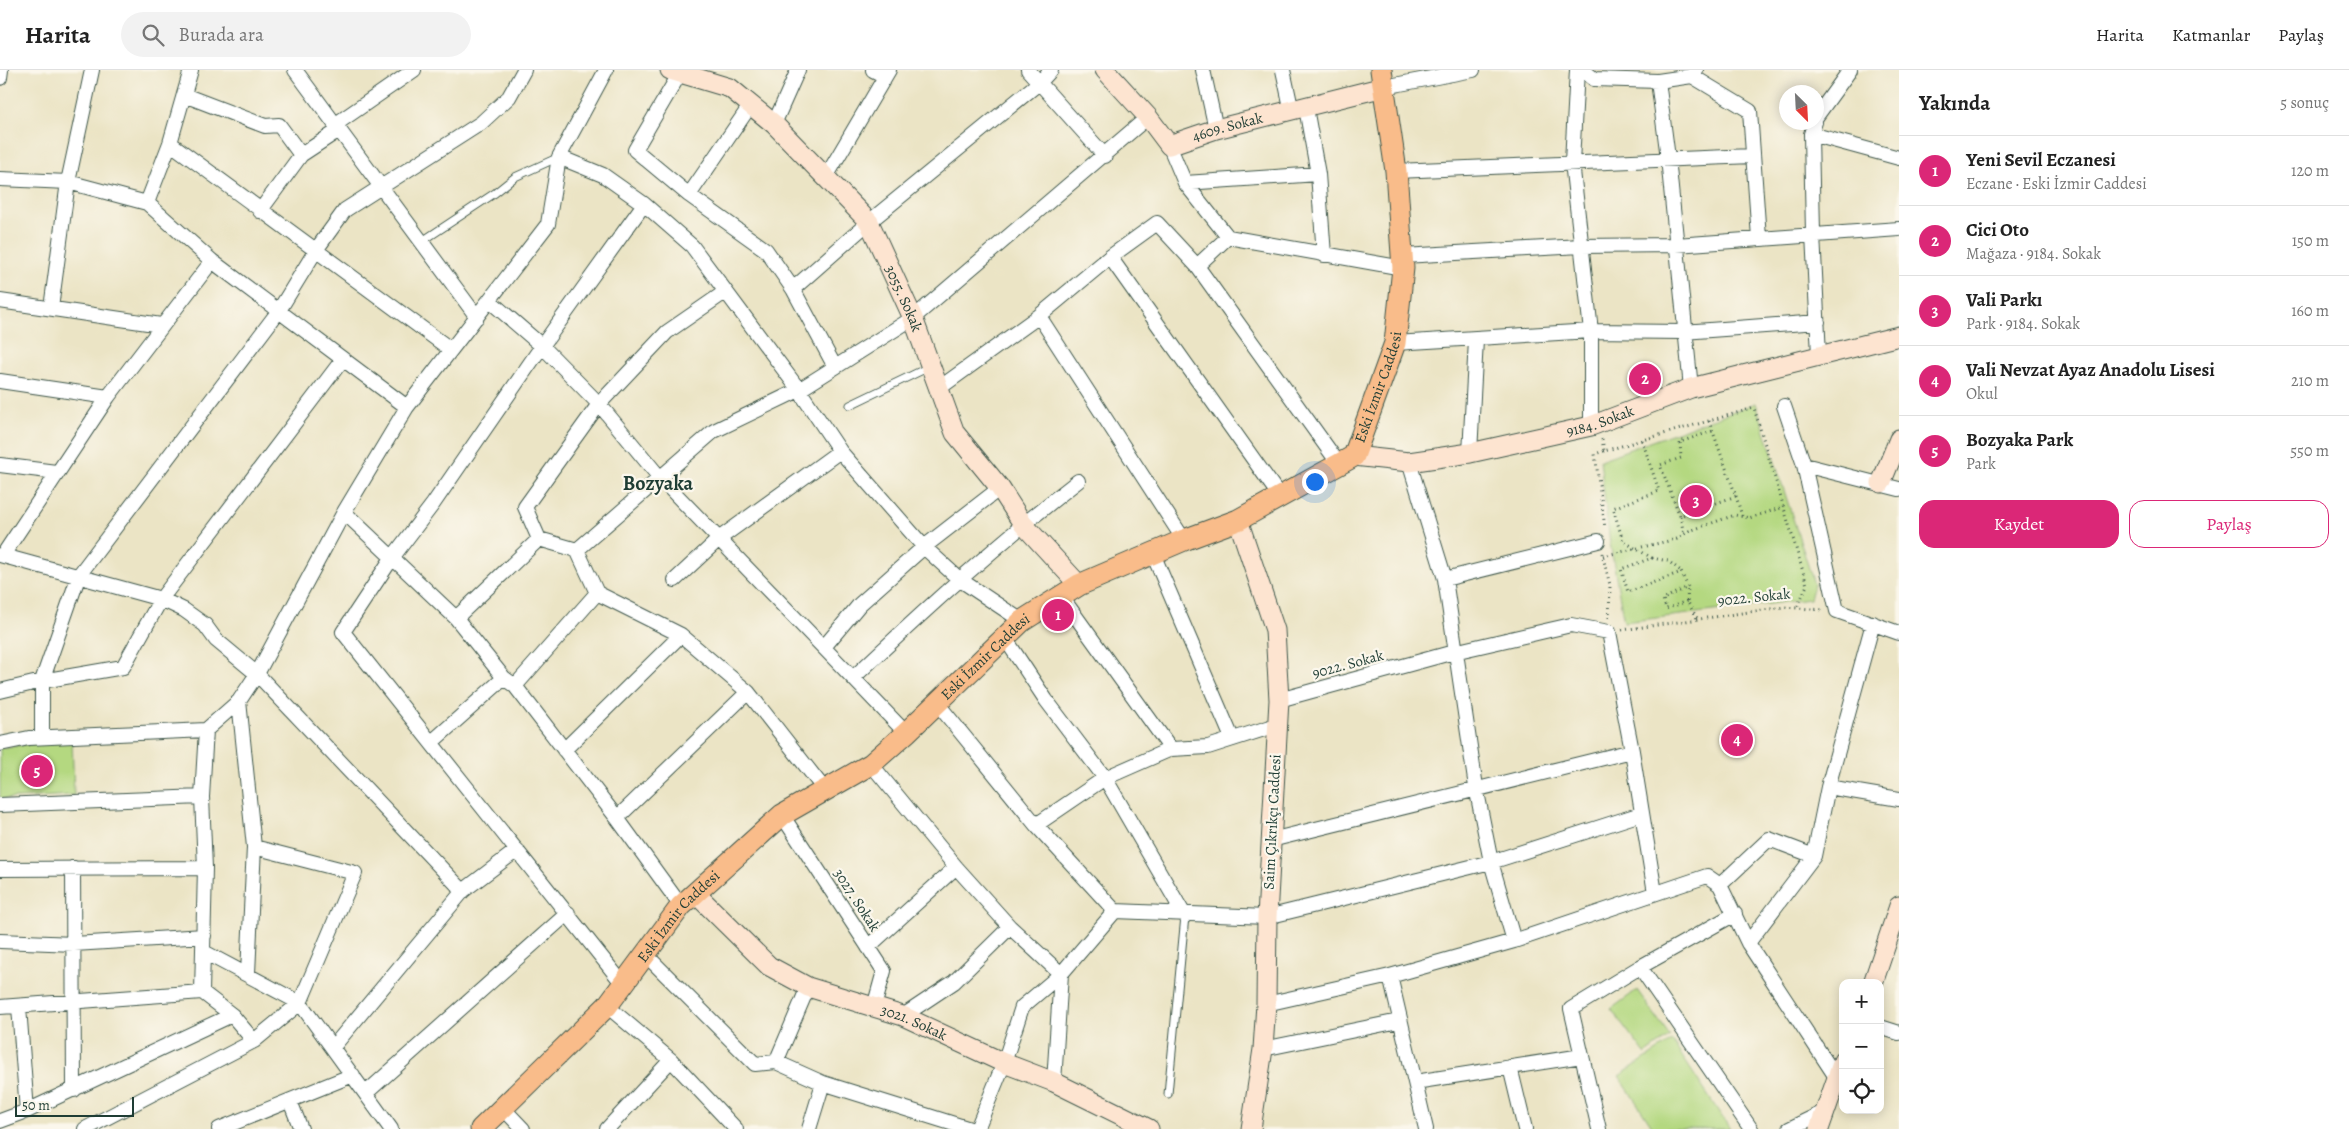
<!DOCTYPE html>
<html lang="tr">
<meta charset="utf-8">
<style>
body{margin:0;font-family:Alegreya,serif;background:#f2f2f2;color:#222}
.controls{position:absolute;right:15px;bottom:15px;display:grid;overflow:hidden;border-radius:10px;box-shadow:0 2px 12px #0003}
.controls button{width:45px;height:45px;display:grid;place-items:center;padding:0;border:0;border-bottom:1px solid #e0e0e0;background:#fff;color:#222;font:25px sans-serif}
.compass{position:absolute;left:1779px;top:15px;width:45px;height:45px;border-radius:50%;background:#fff;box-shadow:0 2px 12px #0003;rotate:156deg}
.scale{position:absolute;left:15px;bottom:12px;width:119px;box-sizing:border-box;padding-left:5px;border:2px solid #1f3d34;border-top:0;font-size:14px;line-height:18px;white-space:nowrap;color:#1f3d34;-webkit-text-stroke:4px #fbf7ec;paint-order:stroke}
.you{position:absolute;left:1314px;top:411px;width:18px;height:18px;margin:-12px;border:4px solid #fff;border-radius:50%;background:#1a73e8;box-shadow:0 0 0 8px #1a73e833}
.badge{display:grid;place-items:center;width:32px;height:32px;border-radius:50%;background:#db2777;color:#fff;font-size:16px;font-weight:700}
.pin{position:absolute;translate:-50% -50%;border:2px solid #fff;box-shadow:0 1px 5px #0006}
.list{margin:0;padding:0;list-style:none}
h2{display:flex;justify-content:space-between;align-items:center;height:65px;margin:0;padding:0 20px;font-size:21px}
h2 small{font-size:16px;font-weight:400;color:#767676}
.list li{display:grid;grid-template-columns:32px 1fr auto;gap:15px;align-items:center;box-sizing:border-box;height:70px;padding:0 20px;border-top:1px solid #e0e0e0}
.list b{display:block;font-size:19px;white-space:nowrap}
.list p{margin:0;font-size:16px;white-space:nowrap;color:#767676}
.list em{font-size:16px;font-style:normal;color:#767676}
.actions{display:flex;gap:10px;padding:15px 20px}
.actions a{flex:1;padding:11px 0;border:1px solid #db2777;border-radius:15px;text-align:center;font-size:18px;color:#db2777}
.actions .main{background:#db2777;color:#fff}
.icon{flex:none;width:28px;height:28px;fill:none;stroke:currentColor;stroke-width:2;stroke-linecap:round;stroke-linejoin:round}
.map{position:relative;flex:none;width:1899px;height:1059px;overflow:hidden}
header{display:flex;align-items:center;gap:30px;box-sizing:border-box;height:70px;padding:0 25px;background:#fff;border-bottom:1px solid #e0e0e0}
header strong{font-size:24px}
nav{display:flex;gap:28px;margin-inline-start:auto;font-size:18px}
.search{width:350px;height:45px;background:#f2f2f2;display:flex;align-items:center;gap:12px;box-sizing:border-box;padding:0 18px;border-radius:28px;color:#767676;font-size:19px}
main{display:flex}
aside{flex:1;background:#fff}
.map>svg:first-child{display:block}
</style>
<header>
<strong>Harita</strong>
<div class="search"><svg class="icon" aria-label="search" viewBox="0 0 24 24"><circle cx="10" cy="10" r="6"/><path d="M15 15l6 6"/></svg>Burada ara</div>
<nav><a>Harita</a><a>Katmanlar</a><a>Paylaş</a></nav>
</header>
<main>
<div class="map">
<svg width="1899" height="1059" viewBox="0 0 1899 1059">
<rect width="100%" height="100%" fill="#fbf7ec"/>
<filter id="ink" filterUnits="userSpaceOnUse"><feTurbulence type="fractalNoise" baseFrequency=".02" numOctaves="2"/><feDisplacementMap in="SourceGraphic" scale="10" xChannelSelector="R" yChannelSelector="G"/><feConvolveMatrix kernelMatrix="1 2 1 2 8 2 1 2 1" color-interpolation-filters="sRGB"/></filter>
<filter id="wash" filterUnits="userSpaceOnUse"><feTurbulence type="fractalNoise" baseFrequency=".0096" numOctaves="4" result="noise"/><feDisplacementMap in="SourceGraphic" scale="20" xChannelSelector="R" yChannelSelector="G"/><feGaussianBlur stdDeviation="1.12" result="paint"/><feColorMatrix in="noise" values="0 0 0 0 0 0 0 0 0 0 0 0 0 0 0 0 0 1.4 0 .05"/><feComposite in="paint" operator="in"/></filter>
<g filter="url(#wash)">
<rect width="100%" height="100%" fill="#ebe4c5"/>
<!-- green -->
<path fill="#b4d880" stroke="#6a8a5a" d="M1756 333 1814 514 1810 529 1624 552 1610 473 1600 390Z
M72 668 74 725 0 729V678Z
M1637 920 1670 966 1645 984 1611 939Z
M1672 971 1730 1059H1654L1619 1006Z"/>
</g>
<g filter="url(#ink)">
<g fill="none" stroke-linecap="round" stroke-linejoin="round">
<defs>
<path id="lane" d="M421 172 495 123 515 107 559 87
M850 335 929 297
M1168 1024 1185 846"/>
<path id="street" d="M295 0 477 247
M873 0 885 6
M1028 0 1105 86
M1203 0 1216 59
M1283 0 1292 42
M1577 0 1572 92 1591 261V356
M1583 0 1594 9 1658 11 1692 6 1696 0
M680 3 635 80 689 125 766 180 793 219 835 297
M1692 6 1750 41 1759 168
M0 8 1 0
M1658 11 1668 88 1691 318
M1384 17 1473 0
M184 25 265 56 279 55 301 85
M1306 38 1318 104 1324 185
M1816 47 1850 0
M1815 52 1811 64 1813 164 1819 285
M336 54 414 0
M774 54 798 0
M1811 64 1899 88
M170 73 450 279
M1169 75 1185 113 1228 167
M559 87 603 105 644 134 692 176 799 320 840 381 924 477 959 509 1022 551
M1396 101 1752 86
M826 107 889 0
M0 109 68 112 147 133 212 191 407 337
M1185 113 1318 104
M689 125 750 36
M147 133 170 73 191 0
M260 141 301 85 339 60
M1403 186 1581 176 1676 175 1899 159
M1197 196 1228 167 1403 198
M793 219 869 152 1040 12 1051 0
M725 222 667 262 599 334 525 437 539 469 577 480 597 523 681 565 748 622 824 719
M0 231 161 255
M490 231 542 276 599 334 661 409 906 663
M51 238 68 112 92 0
M1039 246 1184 470
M1395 273 1591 261 1683 262 1818 252
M0 311 108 327
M938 319 1039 246 1110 187
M1784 336 1804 395 1837 541 1899 563
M1470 383 1476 270
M1409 392 1445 509 1476 717 1491 792 1514 871
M0 395 56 402
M1804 395 1899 419
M1281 428 1110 187 1157 153 1197 196 1339 394
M344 442 456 548 504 608 515 616 617 748 681 836
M577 480 714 361 799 320 913 248 1148 47
M1153 484 1232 668
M0 485 161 529 343 289
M3 485 108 327 212 191
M1445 509 1598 471
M675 510 720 468 840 381
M1061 526 1171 679
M456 548 539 469
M1005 568 1046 630 1105 708 1185 846
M824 577 860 534 924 477 1000 418
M853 608C926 539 999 472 1078 411
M515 616 597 523
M0 621 42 611 79 505 278 242 316 180 345 140 481 53 509 27 524 0
M1279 630 1454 582 1571 555 1609 562 1632 681 1655 823
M239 631 206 660 202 727 205 798 202 922 232 945 254 971
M937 633 1036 755 1115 841
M42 667V611L123 597 161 529 184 540 205 555 216 570 257 604 463 821
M432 672 504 608
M0 674 29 668 206 660
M564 680 681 565
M871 694 956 797 1010 857 1061 904 1054 1012
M1828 717 1873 553
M0 735 202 727
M782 745 884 901 874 937
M617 748 748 622
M1036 755 1105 708 1171 679 1208 677 1277 655
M1271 770 1632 681
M73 798 74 1020
M0 799 205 798
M1720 815 1748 873 1836 1007
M0 871 74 874 204 866
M1748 873 1814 786
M868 877 956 797
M204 882 300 933 391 1059
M646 885 755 994 776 992 808 917
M1640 897 1751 1059
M248 903 254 777 239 631 257 604 344 442 407 337 548 154 559 87 606 0
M1390 906 1426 1059
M623 914 343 562 392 488 433 434 542 276 644 134
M1266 934 1390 906 1514 871 1707 806 1720 815 1769 769 1814 786 1828 717 1899 729
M607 936 671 990 736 1059
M0 937 202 922
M19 937 27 1041
M903 946 954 912 1010 857
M1880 957 1899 963
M333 977 463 821 517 780
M1263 979 1399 951
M776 992 823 1013 970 1059
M1510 997 1525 1059
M1415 1012 1582 986
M366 1023 568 843
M290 1031 301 1059
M502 1037 523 1059
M0 1051 27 1041 232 945
M85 1059 254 971 300 933 355 803 254 777
M219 1059 353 1005
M607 1059 671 990
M809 1059 823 1013
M977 1059 1004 993 1022 937 1061 904 1115 841 1267 847 1491 792 1641 744
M1599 1059 1571 939 1640 897 1735 844
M1789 1059 1824 1042"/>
<g id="secondary">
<path id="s1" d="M670 0 730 18 774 54 869 152 913 248 955 363 1000 418 1023 454 1079 515"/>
<path id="s2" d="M1105 0 1148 47 1169 75 1216 59 1384 17"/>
<path id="s3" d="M1354 386 1409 392 1470 383 1591 356 1691 318 1899 266"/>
<path d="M1881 413 1899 369"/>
<path d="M1238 450 1275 560 1279 630 1267 847 1266 934 1263 979 1251 1059"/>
<path id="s4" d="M695 823 769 896 808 917 903 946 1004 993 1054 1012 1149 1059"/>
<path d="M1873 913 1899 836"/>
<path d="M1819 1059 1843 991"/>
</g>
<g id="primary">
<path id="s5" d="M481 1059 607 936 681 836 782 745 871 694 906 663 1022 551 1079 515 1184 470 1238 450 1354 386 1395 273 1403 198 1396 101 1381 0"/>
</g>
</defs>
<!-- lane casing -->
<use href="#lane" stroke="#3e564a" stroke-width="9"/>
<!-- street casing -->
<use href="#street" stroke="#3e564a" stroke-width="16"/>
<!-- secondary casing -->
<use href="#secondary" stroke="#3e564a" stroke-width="21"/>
<!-- primary casing -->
<use href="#primary" stroke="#3e564a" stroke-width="23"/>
<!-- path -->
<path stroke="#3e564a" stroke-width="3" stroke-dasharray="1 4" stroke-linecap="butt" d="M1709 351 1736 426 1680 446 1660 395 1681 388 1680 372 1713 361
M1602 369 1604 381 1754 338 1807 515 1797 538
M1642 370 1659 421 1613 438 1623 471 1652 488 1621 499 1628 522 1681 502 1688 517 1663 529 1666 539 1687 531 1698 550
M1604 381 1595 384 1605 458
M1736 426 1742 446
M1680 446 1684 464
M1602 483 1610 515 1609 549
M1603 486 1677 469 1689 461 1735 445 1749 448 1784 437
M1652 488 1668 491 1681 501
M1687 531 1688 517
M1622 560 1784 537 1824 540"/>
<!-- lane -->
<use href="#lane" stroke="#fff" stroke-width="7"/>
<!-- street -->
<use href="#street" stroke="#fff" stroke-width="14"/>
<!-- secondary -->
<use href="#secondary" stroke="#fde4d0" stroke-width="19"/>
<!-- primary -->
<use href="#primary" stroke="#f9bc8a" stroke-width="21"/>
</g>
</g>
<g text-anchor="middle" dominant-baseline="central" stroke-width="4.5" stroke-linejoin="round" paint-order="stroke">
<!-- street labels -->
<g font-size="15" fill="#1f3d34" stroke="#fbf7ec">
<text stroke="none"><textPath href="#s2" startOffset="160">4609. Sokak</textPath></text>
<text stroke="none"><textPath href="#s1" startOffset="340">3055. Sokak</textPath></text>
<text stroke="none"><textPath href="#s5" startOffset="1192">Eski İzmir Caddesi</textPath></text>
<text stroke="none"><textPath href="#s3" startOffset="251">9184. Sokak</textPath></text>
<text transform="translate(1754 527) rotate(-6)">9022. Sokak</text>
<text stroke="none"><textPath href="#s5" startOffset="696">Eski İzmir Caddesi</textPath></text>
<text transform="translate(1348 594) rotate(-15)">9022. Sokak</text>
<text transform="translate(1272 752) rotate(-87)">Saim Çıkrıkçı Caddesi</text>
<text transform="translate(857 830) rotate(57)">3027. Sokak</text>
<text stroke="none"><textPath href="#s5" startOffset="291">Eski İzmir Caddesi</textPath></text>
<text stroke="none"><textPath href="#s4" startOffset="260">3021. Sokak</textPath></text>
</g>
<!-- district labels -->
<g font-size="20" font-weight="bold" fill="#1f3d34" stroke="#fbf7ec">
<text x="658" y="413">Bozyaka</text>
</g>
</g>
</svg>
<div class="controls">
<button>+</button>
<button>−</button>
<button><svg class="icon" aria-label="locate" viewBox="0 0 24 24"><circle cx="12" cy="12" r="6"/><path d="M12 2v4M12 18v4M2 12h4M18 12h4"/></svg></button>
</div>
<svg class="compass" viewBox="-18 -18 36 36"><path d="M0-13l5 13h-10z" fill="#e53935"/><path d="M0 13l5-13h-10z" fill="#767676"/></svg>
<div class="scale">50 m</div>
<div class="you"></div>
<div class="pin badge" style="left:1058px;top:545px">1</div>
<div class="pin badge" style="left:1645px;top:309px">2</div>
<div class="pin badge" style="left:1696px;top:431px">3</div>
<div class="pin badge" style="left:1737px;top:670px">4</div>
<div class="pin badge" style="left:37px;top:701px">5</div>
</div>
<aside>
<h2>Yakında<small>5 sonuç</small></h2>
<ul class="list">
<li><span class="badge">1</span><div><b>Yeni Sevil Eczanesi</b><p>Eczane · Eski İzmir Caddesi</p></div><em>120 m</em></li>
<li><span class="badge">2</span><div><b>Cici Oto</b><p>Mağaza · 9184. Sokak</p></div><em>150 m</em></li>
<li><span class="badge">3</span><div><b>Vali Parkı</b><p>Park · 9184. Sokak</p></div><em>160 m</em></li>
<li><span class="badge">4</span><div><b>Vali Nevzat Ayaz Anadolu Lisesi</b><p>Okul</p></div><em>210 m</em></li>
<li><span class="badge">5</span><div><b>Bozyaka Park</b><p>Park</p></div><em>550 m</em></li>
</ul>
<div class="actions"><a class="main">Kaydet</a><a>Paylaş</a></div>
</aside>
</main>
